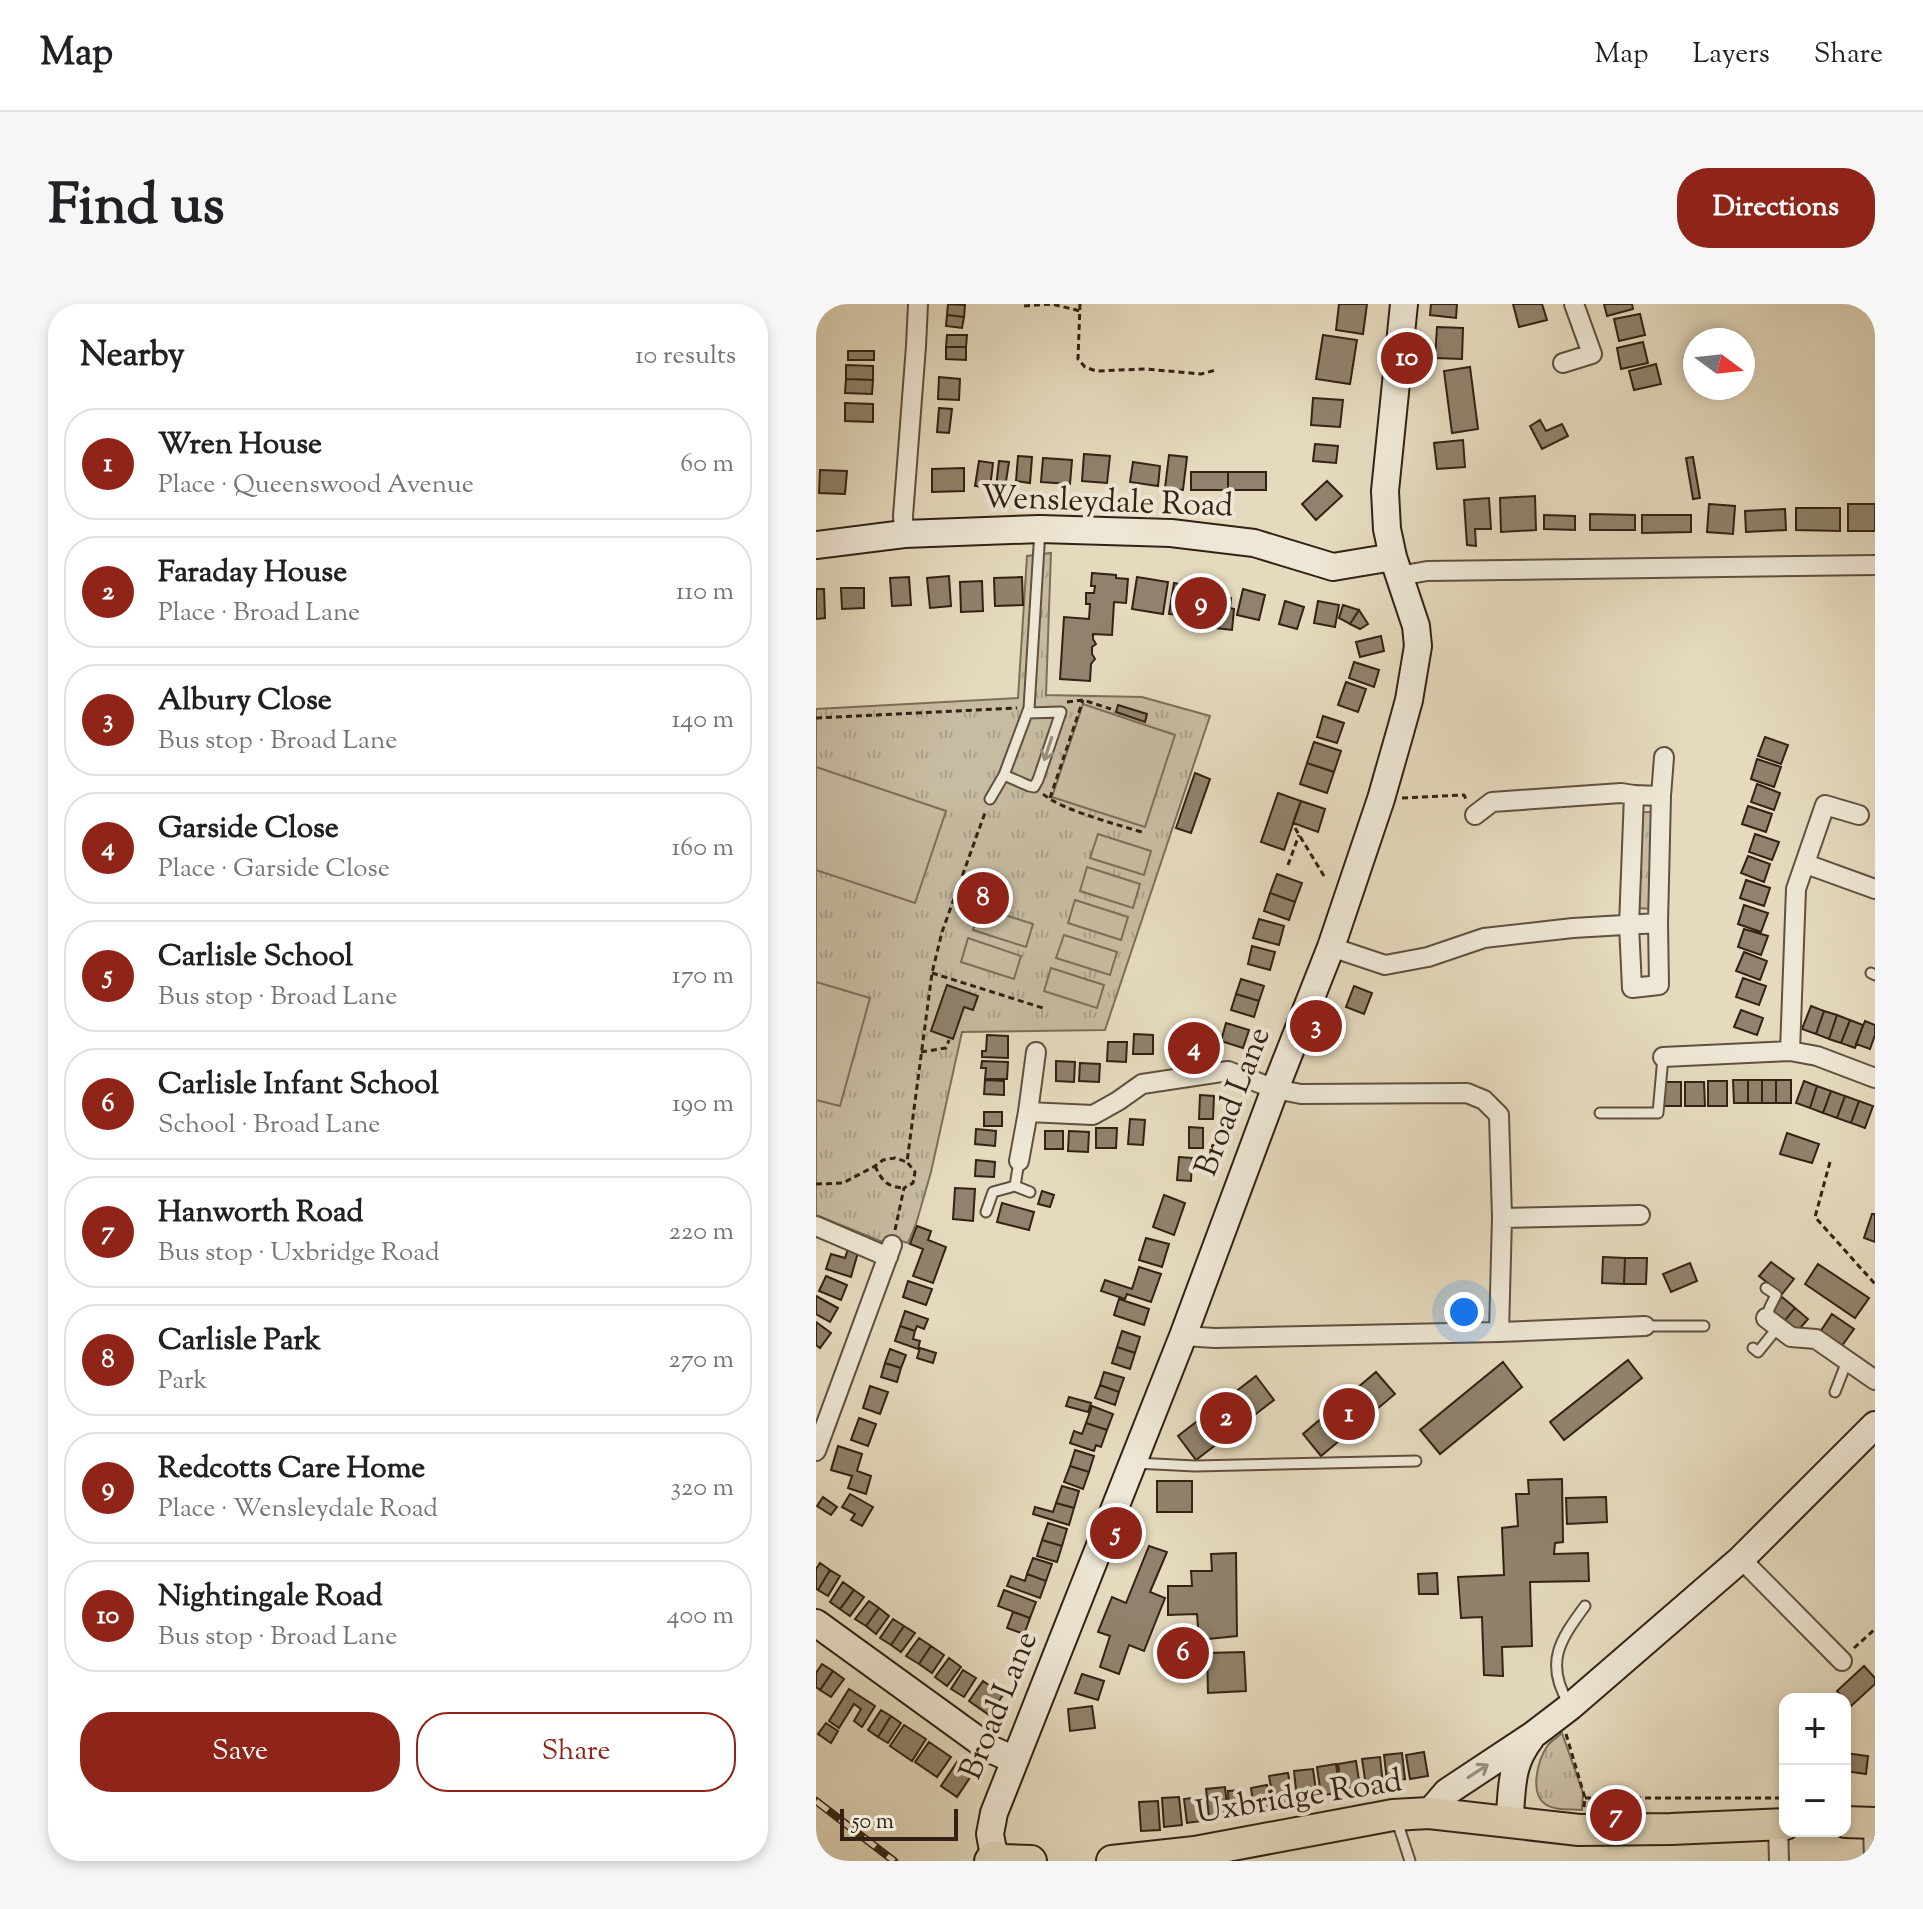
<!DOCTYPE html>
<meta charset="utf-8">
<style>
body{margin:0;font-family:"Sorts Mill Goudy",serif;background:#f6f6f6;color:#202124}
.controls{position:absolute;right:24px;bottom:24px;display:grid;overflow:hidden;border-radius:16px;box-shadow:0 4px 12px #0003}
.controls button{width:72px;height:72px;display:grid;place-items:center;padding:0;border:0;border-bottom:2px solid #e0e0e0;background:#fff;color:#202124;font:40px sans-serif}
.compass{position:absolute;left:867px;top:24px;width:72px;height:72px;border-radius:50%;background:#fff;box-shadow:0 4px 12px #0003;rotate:105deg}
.scale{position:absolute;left:24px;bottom:20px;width:118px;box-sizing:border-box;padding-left:8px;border:4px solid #332214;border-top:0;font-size:22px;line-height:28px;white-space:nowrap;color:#332214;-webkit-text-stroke:6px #eee7d5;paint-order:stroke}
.you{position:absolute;left:648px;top:1008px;width:28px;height:28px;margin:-20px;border:6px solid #fff;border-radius:50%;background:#1a73e8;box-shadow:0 0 0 12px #1a73e833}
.badge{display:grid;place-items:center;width:52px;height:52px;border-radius:50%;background:#8f2418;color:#fff;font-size:26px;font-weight:700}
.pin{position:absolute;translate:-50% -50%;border:4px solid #fff;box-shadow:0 2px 8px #0006}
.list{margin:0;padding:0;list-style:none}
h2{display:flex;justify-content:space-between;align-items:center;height:104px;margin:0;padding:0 32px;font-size:34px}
h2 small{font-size:26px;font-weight:400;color:#757577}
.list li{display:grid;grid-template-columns:52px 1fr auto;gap:24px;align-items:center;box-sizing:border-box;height:112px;margin:0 16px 16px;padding:0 16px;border:2px solid #e0e0e0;border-radius:32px}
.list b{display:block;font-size:30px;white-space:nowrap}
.list p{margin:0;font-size:26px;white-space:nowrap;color:#757577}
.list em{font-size:26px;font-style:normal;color:#757577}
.actions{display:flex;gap:16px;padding:24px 32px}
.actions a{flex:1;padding:18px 0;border:2px solid #8f2418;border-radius:32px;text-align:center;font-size:28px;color:#8f2418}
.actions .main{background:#8f2418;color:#fff}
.map{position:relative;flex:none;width:1059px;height:1557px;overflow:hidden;border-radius:32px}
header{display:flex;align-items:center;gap:48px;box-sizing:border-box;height:112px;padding:0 40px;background:#fff;border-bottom:2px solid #e0e0e0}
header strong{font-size:38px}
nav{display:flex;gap:44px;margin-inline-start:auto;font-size:28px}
.intro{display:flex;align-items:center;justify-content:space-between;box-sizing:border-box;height:192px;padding:0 48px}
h1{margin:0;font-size:56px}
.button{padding:20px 36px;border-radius:32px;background:#8f2418;color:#fff;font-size:28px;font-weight:700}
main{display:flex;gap:48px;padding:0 48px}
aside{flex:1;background:#fff;border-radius:32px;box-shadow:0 4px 12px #0003}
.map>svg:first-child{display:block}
</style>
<header>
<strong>Map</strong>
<nav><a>Map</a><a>Layers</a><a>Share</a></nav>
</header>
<div class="intro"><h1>Find us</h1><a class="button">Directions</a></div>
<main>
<aside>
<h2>Nearby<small>10 results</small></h2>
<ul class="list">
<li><span class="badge">1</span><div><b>Wren House</b><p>Place · Queenswood Avenue</p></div><em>60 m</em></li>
<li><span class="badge">2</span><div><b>Faraday House</b><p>Place · Broad Lane</p></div><em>110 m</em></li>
<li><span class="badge">3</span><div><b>Albury Close</b><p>Bus stop · Broad Lane</p></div><em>140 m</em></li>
<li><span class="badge">4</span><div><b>Garside Close</b><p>Place · Garside Close</p></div><em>160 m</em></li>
<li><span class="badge">5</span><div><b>Carlisle School</b><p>Bus stop · Broad Lane</p></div><em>170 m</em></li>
<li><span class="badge">6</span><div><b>Carlisle Infant School</b><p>School · Broad Lane</p></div><em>190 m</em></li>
<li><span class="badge">7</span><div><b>Hanworth Road</b><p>Bus stop · Uxbridge Road</p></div><em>220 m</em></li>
<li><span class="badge">8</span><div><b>Carlisle Park</b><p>Park</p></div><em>270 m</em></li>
<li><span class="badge">9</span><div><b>Redcotts Care Home</b><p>Place · Wensleydale Road</p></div><em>320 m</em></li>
<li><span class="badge">10</span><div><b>Nightingale Road</b><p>Bus stop · Broad Lane</p></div><em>400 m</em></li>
</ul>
<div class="actions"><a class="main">Save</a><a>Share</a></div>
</aside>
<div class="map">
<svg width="1059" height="1557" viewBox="0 0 1059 1557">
<defs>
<pattern id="grass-tufts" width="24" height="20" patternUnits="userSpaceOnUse" patternTransform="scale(2)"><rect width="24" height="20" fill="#c7bba1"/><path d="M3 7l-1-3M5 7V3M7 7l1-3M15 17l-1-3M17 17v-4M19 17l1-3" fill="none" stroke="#aba08a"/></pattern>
</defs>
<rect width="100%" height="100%" fill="#e5dabe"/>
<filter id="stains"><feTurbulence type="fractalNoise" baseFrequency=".0025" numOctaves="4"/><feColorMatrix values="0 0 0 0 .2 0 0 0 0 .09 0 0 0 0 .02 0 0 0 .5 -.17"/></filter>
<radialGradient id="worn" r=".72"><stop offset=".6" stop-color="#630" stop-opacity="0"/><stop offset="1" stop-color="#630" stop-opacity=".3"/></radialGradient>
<!-- grass -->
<path fill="url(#grass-tufts)" stroke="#7d6e5a" stroke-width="2" d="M235 249 230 391 326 393 394 412 289 726 146 728 115 868 100 920 92 939 72 933 69 939 0 911V405L202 394 211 252Z
M824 508H838L836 605 821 604Z
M746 1429 767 1489 766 1506C754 1505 739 1507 729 1500 713 1489 722 1455 732 1441 735 1437 742 1433 746 1429Z"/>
<!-- garden -->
<path fill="#c7bba1" stroke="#7d6e5a" stroke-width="2" d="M267 400 359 431 329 523 236 493Z
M0 463 130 507 99 599 0 566Z
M282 530 335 547 328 571 274 554Z
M271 563 324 580 317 604 264 587Z
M259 596 312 613 305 636 252 619Z
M164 603 217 620 210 643 157 626Z
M248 631 301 648 294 671 240 654Z
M152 634 205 652 198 675 145 658Z
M235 664 288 681 281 704 228 687Z
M0 678 54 694 24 802 0 796Z"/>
<!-- building -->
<path fill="#90826c" stroke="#332214" stroke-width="2" d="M132 0 149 1 148 13 131 11Z
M523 0H551L547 30 520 26Z
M615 0H641L640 14 614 11Z
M697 0H726L731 16 703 23Z
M788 0H816L817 5 791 12Z
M824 10 829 31 803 37 798 15Z
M131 11 148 13 146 24 130 22Z
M621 23 647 24 646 55 619 54Z
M131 31H151L150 43H130Z
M507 31 541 36 534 80 500 75Z
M827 38 832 59 805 65 801 44Z
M130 43H150V56L130 55Z
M32 47H58V56H32Z
M840 60 845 80 818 86 813 67Z
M30 61 57 62V76L30 75Z
M654 63 662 125 636 129 628 67Z
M123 73 144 75 143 96 122 95Z
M30 75 57 76 56 90 29 89Z
M497 94 527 96 524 123 495 121Z
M29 99 57 100V118L29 117Z
M123 104 136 105 133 129 121 128Z
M724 116 730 127 746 120 752 132 726 145 714 122Z
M647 136 649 163 621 165 618 139Z
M499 140 522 142 520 159 497 157Z
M268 150 294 152 291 179 266 177Z
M353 151 371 153 367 186 349 184Z
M202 152 216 153 214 179 200 177Z
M877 153 884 194 877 195 870 154Z
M227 154 256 156 254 180 225 178Z
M163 157 177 159 174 184 159 182Z
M183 157 193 158 189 184 180 183Z
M317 158 344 162 342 182 314 178Z
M148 164V187L116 188V165Z
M4 166 31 167 29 190 3 189Z
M375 168H412V186H375Z
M412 168H450V186H412Z
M511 177 526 192 500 216 486 200Z
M719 192 720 226 685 228 684 194Z
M673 194 675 225H659L660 242 651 241 648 196Z
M893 200 919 202 917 230 891 228Z
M1032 200H1059V227H1032Z
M980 204H1024V227L980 226Z
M969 205 970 226 930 228 929 207Z
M774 210 819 211V226H774Z
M728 211 759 212V226L728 225Z
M826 211H875V228L826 229Z
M276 269 300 271V274L312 275 310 299 298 298 296 331 277 330V335L280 340 276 343V350L279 355 275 360 274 377 244 375 248 313 273 315 274 300H270V289H278L279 282H275Z
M133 272 135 302 114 304 111 274Z
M93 273 95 301 76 302 74 274Z
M206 273 207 301 179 302 178 274Z
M321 273 352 278 347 310 316 305Z
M375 274 385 277 383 289 415 294 414 304 418 305 416 326 400 324V321L398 323H390L387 319 388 314 353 310 358 279 373 282Z
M166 277 167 307 145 308 144 278Z
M25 284H48V304L26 305Z
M0 285H8L9 314 0 315Z
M427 285 449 291 443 316 421 311Z
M469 297 488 303 481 325 463 320Z
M502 297 523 301 519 323 498 319Z
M527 301 543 306 534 320 523 314Z
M543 306 552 320 544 325 534 320Z
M565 332 568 347 544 353 540 338Z
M538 358 563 366 558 383 533 374Z
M530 378 550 385 542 408 522 401Z
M302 401 331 410 329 418 300 408Z
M507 412 528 419 521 439 501 433Z
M949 433 972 441 965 460 942 452Z
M498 438 525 447 518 468 491 459Z
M941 455 965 463 958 483 935 475Z
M491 459 518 468 511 489 484 480Z
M379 469 394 475 375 529 360 524Z
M941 480 964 489 958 506 935 498Z
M462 489 485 497 468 546 445 538Z
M485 497 509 505 502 528 477 519Z
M932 502 956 510 950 528 926 520Z
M939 530 963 538 956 556 933 548Z
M932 552 954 560 948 578 925 569Z
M461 570 486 579 479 598 454 589Z
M930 576 954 584 948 602 924 594Z
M454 589 479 598 473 616 448 607Z
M928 601 952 609 945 628 922 620Z
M443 615 468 622 463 641 437 634Z
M928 625 952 632 945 651 922 643Z
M436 642 459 648 454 666 432 660Z
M928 648 951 657 944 676 920 667Z
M927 674 950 682 943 701 920 693Z
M425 675 448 682 443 697 420 690Z
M131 681 162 692 157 706 148 703 137 735 115 727Z
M538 682 556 689 548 710 530 703Z
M420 690 443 697 438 713 415 706Z
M995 702 1008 707 1000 730 986 725Z
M925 706 947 714 941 731 918 723Z
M1008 707 1021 711 1013 735 1000 730Z
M1021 711 1034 716 1025 739 1013 735Z
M1034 716 1047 721 1039 744 1025 739Z
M1049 717 1059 721V731L1054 745 1040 740Z
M410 719 433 726 427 744 405 737Z
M318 730 337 731V750H317Z
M171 731 192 732V754L166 753V747H170Z
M292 738H311L310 758 291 757Z
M166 757 192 758 191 775H169L170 764H165Z
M240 757 259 758 258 778 240 777Z
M264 759 284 760 283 778 263 777Z
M169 776 188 777V791L168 790Z
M917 776H932V799H918Z
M932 776H946V799H932Z
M946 776H960V799H946Z
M960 776H975V799H960Z
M892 777H911V802H892Z
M988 777 1001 782 994 804 980 799Z
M847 778H865V802H847Z
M869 778H888L889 802H869Z
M1001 782 1015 787 1007 809 994 804Z
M1015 787 1029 792 1021 814 1007 809Z
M384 791 398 792 397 815H383Z
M1029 792 1043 797 1035 819 1021 814Z
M1043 797 1057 802 1049 824 1035 819Z
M168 808H186V822H168Z
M314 815 329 816 327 841 312 840Z
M373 823 387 824V844H373Z
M280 824H301L300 844H280Z
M160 825 180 827 179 842 159 840Z
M229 827H247V845H229Z
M253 827 273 828 272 848 252 847Z
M971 829 1003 840 996 859 964 850Z
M363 853 376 854 375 877 361 876Z
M160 856 179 858 178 873 159 872Z
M139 884 159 885 157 917 137 915Z
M226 887 238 891 234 903 222 900Z
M348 891 369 899 358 931 337 923Z
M186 899 218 908 213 926 181 918Z
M1056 910H1059V938L1048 934Z
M101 922 115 927 112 936 130 943 117 979 97 972 107 945 94 940Z
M330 934 353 940 346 963 323 956Z
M33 942 43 945 35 973 10 965 15 950 29 954Z
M787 953 809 954 808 980 786 979Z
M809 954H831L830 980H808Z
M955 958 978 975 966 990 943 972Z
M874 959 881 977 855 988 847 970Z
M1002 960 1053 994 1039 1014 989 980Z
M323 963 345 970 335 998 311 990 309 995 285 987 289 976 316 985Z
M10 972 31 981 25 996 3 987Z
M92 977 116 985 110 1001 87 993Z
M0 992 22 1004 14 1018 0 1010Z
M966 993 979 1004 967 1019 953 1009Z
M303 995 333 1005 328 1021 298 1011Z
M979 1004 992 1015 979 1030 967 1019Z
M89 1007 112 1015 108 1025 101 1022 99 1027 84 1022Z
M1016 1010 1038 1025 1025 1043 1004 1028Z
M0 1018 15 1029 4 1044 0 1041Z
M84 1022 99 1027 97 1035 104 1037 102 1045 79 1037Z
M306 1027 324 1033 319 1049 301 1043Z
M301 1043 319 1049 314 1065 296 1059Z
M104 1044 120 1049 117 1059 101 1054Z
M74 1045 90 1051 85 1064 69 1059Z
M812 1056 826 1074 748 1136 734 1118Z
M687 1058 706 1083 624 1150 604 1126Z
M69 1059 85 1064 81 1078 65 1073Z
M288 1068 308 1074 303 1088 284 1081Z
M560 1068 579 1090 505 1152 487 1130Z
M440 1072 458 1096 380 1156 362 1132Z
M284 1081 303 1088 299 1101 279 1094Z
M54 1082 72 1088 64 1110 47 1104Z
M253 1093 275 1099 272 1108 250 1102Z
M276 1102 297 1110 291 1126 270 1119Z
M43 1114 60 1120 52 1142 35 1136Z
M270 1119 291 1126 285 1143 280 1141 278 1147 254 1139 258 1127 266 1130Z
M22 1142 46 1150 41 1167 55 1172 50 1190 32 1184 36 1172 15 1166Z
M259 1146 278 1152 273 1168 254 1162Z
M254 1162 273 1168 267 1185 248 1178Z
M746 1175 747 1238 739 1239 738 1250 772 1249 773 1277 714 1278 716 1342 686 1343 687 1372 668 1371 666 1313 645 1314 642 1273 688 1271 686 1224 702 1222 700 1190H713L712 1176Z
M341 1177H376V1208H341Z
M246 1182 263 1187 258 1204 240 1199Z
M34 1190 57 1203 46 1222 35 1216 39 1210 26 1203Z
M7 1193 21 1203 15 1211 1 1202Z
M790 1193 791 1218 751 1220 750 1194Z
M240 1199 258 1204 253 1221 217 1210 219 1203 237 1208Z
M232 1219 251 1225 246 1242 226 1236Z
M226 1236 246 1242 241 1258 221 1252Z
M333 1242 351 1248 334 1288 349 1294 328 1347 313 1341 303 1370 284 1363 294 1332 282 1328 296 1293 310 1299Z
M420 1249 421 1332 383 1336 381 1310 352 1311V1282H376L375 1267H396L395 1250Z
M217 1254 236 1260 230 1277 211 1270Z
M4 1259 14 1266 2 1286 0 1285V1265Z
M14 1266 24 1272 12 1292 2 1286Z
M621 1269 622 1290H603L602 1270Z
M211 1270 230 1277 224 1294 191 1282 195 1272 209 1277Z
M27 1278 38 1286 24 1305 14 1298Z
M38 1286 48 1293 34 1312 24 1305Z
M188 1286 220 1298 214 1314 182 1302Z
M53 1297 63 1304 50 1322 39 1315Z
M63 1304 73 1312 60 1330 50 1322Z
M197 1308 214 1314 208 1330 191 1324Z
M77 1315 88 1322 75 1341 64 1334Z
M88 1322 99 1329 85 1348 75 1341Z
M103 1334 115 1342 103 1360 90 1352Z
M115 1342 128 1351 116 1369 103 1360Z
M428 1348 430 1387 392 1389 391 1349Z
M133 1354 145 1363 131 1382 119 1373Z
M6 1360 17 1367 4 1386 0 1383V1369Z
M1048 1362 1059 1374V1380L1035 1402 1021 1387Z
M147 1366 160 1374 148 1393 135 1385Z
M17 1367 28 1375 15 1393 4 1386Z
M266 1370 288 1377 282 1396 259 1389Z
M167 1377 187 1391 173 1411 153 1397Z
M33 1385 59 1402 46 1423 38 1417 45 1405 38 1400 23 1424 13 1417Z
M276 1402 279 1424 254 1427 252 1405Z
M65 1406 75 1412 62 1433 52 1426Z
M75 1412 85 1419 72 1439 62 1433Z
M10 1419 22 1427 15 1439 2 1430Z
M88 1421 110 1435 96 1457 74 1442Z
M113 1438 135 1453 121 1473 99 1458Z
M608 1448 612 1472 594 1475 590 1451Z
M586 1449 589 1475 571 1477 568 1451Z
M1029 1449 1052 1452 1050 1470 1029 1467Z
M564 1453 567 1480 550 1482 546 1455Z
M540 1457 544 1483 526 1485 522 1460Z
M141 1458 157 1469 141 1493 125 1482Z
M520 1460 524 1489 505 1491 501 1463Z
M497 1465 501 1494 481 1496 478 1467Z
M472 1469 477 1497 458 1500 453 1472Z
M451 1481 455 1503 438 1506 435 1484Z
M409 1483 412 1510 393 1513 390 1485Z
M427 1486 429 1506 413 1507 412 1487Z
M363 1493 366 1521 348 1523 346 1494Z
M383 1493 386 1517 371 1519 368 1495Z
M342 1497 344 1526 325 1527 323 1498Z"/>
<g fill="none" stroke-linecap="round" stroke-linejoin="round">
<defs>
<path id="lane" d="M188 471 213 482 218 483 222 476 245 408 211 409
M174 495 188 471 213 404 224 226
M1055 669 1059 671
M784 809H842L847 753
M203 857 199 882 214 888
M170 908 177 888 199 882
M950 984 960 991 954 1003 950 1014
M829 1022H888
M937 1044 942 1048 962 1023
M1019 1088 1031 1057
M319 1159 379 1162 600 1157
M753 1400C728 1359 744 1336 769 1302
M581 1517 594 1557"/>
<path id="street" d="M747 59 776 50 758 0
M88 230 87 212 100 42 102 0
M583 272 611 267 1059 261
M659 511 676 498 805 489 818 491
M990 560 1059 585
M842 619 843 681 816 684 813 621 818 491 845 492
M515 643 569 661 612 653 668 634 757 624 842 619 845 492 848 453
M974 747 980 585 1009 501 1043 511
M847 753 974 747 1001 752 1059 774
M212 808 277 811 302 797 326 780 412 767 459 785 485 790 651 789 668 796 683 811 686 914 683 1028
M203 857 212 808 220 748
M686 914 824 911
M0 922 72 953
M950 1014 975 1033 1000 1035 1059 1076
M367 1032 399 1034 683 1028 829 1022
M0 1147 76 941
M925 1255 1026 1357
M1057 1519 1058 1557
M962 1520 963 1557"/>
<path id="secondary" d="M0 241 88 230 224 225 355 229 438 239 517 263 577 253
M0 1319 174 1445 199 1456
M613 1509 631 1488 717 1431 755 1402 925 1255 1059 1121
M693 1518C697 1485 693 1462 715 1434
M178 1552 174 1530 178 1509 367 1032 459 785 515 643 565 495 585 425 593 396 602 342 600 322 577 253 571 225 569 187 588 0"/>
<path id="primary" d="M1029 1518 1059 1519
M174 1557 177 1553 180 1552 185 1556 215 1557
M296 1557 379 1548 577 1511 613 1509 763 1526 855 1525 969 1520"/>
</defs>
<!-- lane casing -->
<use href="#lane" stroke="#60503e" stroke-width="13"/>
<!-- street casing -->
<use href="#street" stroke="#60503e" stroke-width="22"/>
<!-- secondary casing -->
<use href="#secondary" stroke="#332214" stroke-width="30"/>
<!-- primary casing -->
<use href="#primary" stroke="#332214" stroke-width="34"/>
<!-- path -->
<path stroke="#332214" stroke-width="3" stroke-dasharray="6 4" stroke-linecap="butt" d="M264 0 262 55 269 63 280 67 330 65 385 70 400 66
M208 2 236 0 264 7
M251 398 267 396 295 405
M0 414 201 404
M227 490C245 506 303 521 329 529
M234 494 267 396
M586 494 648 491 651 497
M479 524 508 572
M472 561 483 531
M143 581 155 584
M116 669 227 704
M105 748 130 744 133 736
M1014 858 999 913 1059 980
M59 862C66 877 71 883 88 884
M0 880 27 879 59 862 67 856 79 854 91 858
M79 926 88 884 97 879 99 868 91 858 116 669 126 628 170 506
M1038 1344 1059 1325
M750 1430 769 1494 768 1504
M769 1494H969"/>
<!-- lane -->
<use href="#lane" stroke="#eee7d5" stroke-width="9"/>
<!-- street -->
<use href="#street" stroke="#eee7d5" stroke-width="18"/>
<!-- secondary -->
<use href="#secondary" stroke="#eee7d5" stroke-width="26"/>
<!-- primary -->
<use href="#primary" stroke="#e5dabe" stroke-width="30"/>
<defs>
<path id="rail" d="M0 1497 78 1557"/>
</defs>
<!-- rail casing -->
<use href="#rail" stroke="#332214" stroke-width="8"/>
<!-- rail -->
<use href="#rail" stroke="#eee7d5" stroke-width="5" stroke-dasharray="15" stroke-linecap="butt"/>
</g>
<!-- one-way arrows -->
<defs><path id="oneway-shaft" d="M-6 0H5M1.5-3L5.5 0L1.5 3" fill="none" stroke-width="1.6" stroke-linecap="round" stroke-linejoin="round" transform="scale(2)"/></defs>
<g stroke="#9a8e7e">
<use href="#oneway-shaft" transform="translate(232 445) rotate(108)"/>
<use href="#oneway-shaft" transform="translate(662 1467) rotate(-33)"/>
</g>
<g text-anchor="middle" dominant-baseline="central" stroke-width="8" stroke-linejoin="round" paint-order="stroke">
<!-- street labels -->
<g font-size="32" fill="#332214" stroke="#eee7d5">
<text transform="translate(291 199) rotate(2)">Wensleydale Road</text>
<text transform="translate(418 798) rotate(-69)">Broad Lane</text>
<text transform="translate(184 1402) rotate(-68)">Broad Lane</text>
<text transform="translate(483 1494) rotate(-9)">Uxbridge Road</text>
</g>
</g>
<rect width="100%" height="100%" filter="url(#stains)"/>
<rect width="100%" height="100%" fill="url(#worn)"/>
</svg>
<div class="controls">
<button>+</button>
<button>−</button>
</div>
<svg class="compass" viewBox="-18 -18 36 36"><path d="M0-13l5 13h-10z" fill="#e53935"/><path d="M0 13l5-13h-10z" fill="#757577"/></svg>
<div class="scale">50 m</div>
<div class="you"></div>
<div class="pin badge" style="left:533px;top:1110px">1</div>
<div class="pin badge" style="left:410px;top:1114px">2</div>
<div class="pin badge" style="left:500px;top:722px">3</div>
<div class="pin badge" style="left:378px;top:744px">4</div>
<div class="pin badge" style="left:300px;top:1229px">5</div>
<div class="pin badge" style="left:367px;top:1349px">6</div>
<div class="pin badge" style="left:800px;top:1511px">7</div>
<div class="pin badge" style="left:167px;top:594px">8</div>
<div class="pin badge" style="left:385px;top:299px">9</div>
<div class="pin badge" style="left:591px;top:54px">10</div>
</div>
</main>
